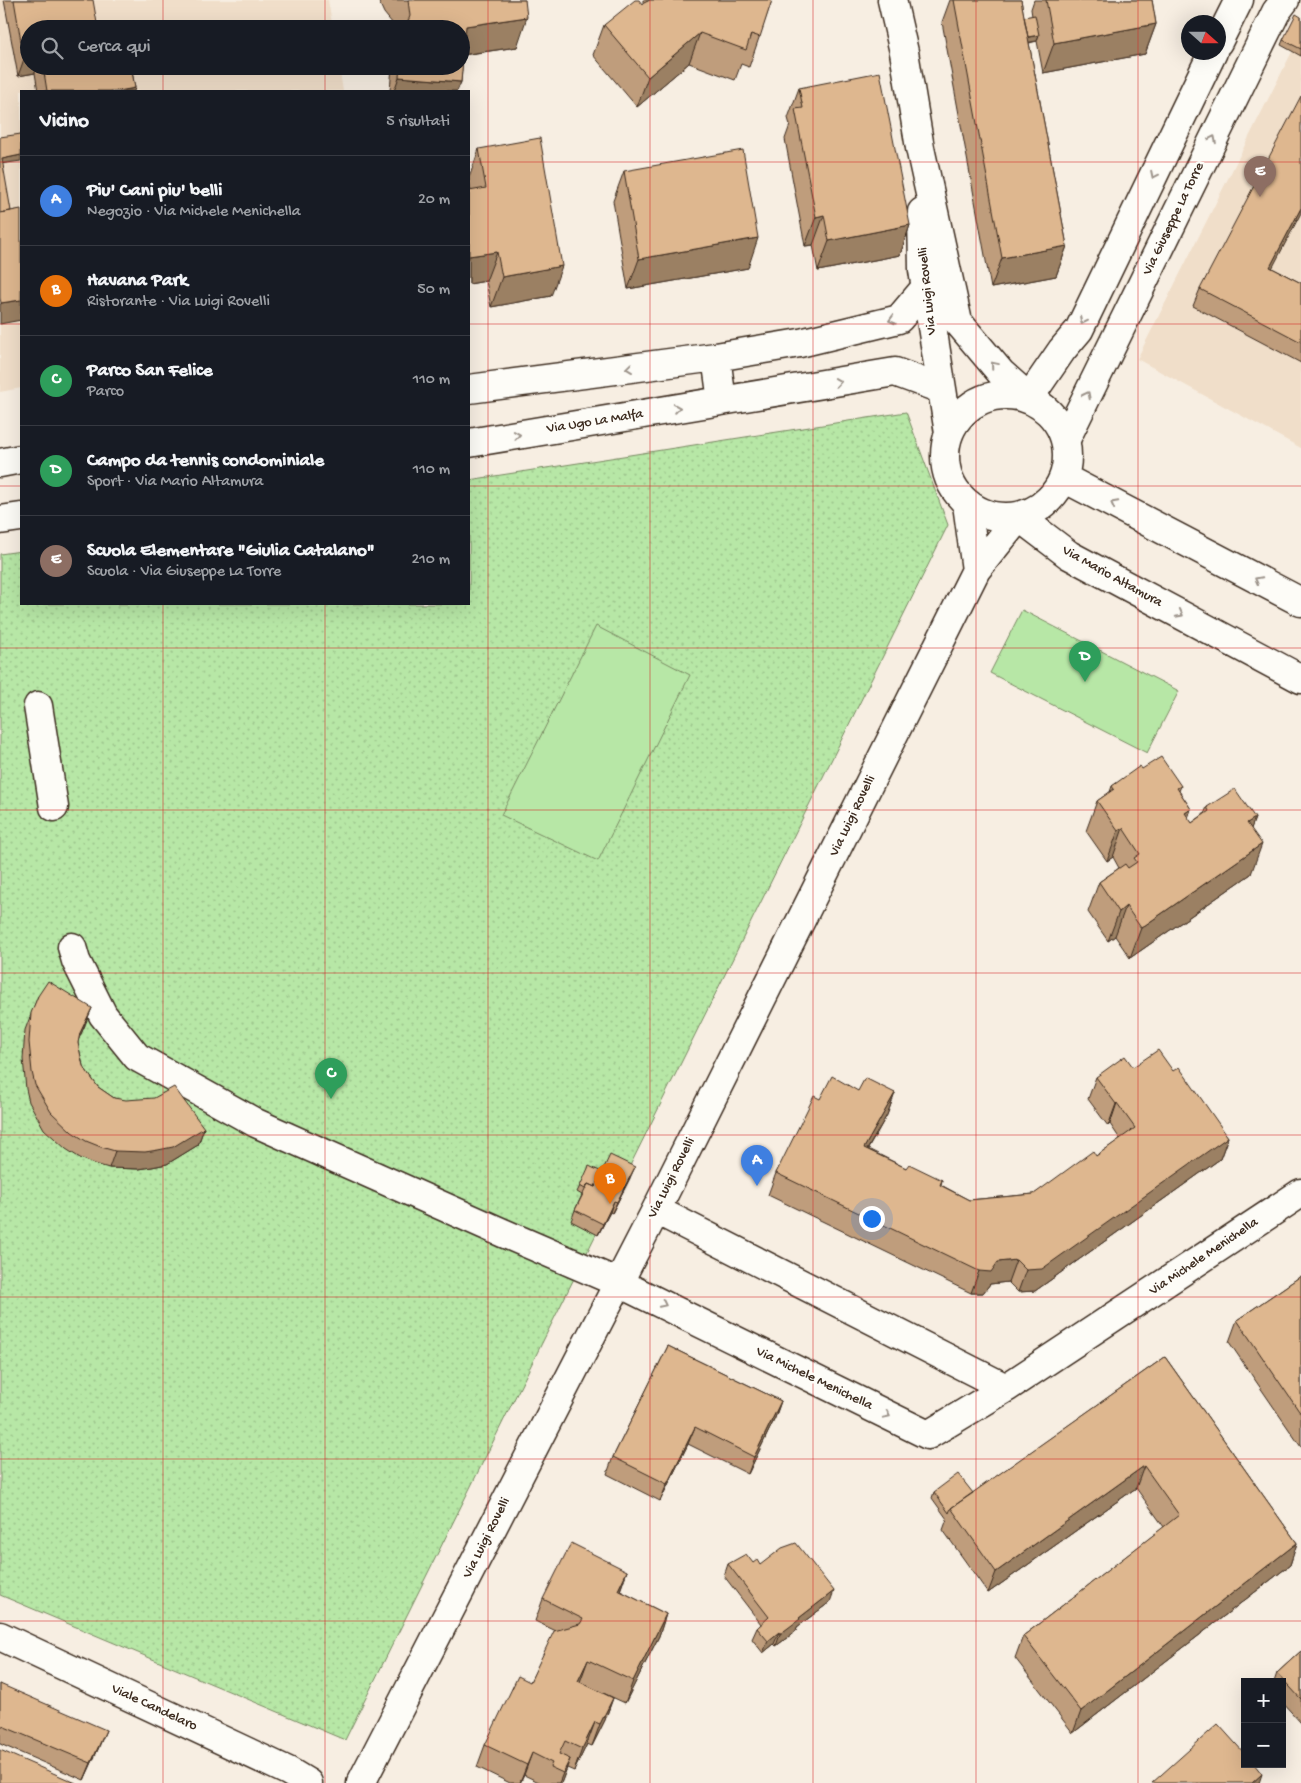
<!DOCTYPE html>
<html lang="it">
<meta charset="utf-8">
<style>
body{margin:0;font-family:"Gochi Hand",sans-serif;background:#242831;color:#f1f3f6}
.controls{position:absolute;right:15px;bottom:15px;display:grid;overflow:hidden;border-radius:0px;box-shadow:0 5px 20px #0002}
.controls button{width:45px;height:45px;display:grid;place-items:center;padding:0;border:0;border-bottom:1px solid #363941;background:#171b24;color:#f1f3f6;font:25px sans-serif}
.compass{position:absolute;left:1181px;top:15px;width:45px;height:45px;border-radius:50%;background:#171b24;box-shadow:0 5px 20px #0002;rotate:111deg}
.you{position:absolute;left:871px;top:1218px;width:18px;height:18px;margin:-12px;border:4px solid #fff;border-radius:50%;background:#1a73e8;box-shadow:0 0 0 8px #1a73e833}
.badge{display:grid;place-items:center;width:32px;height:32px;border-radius:50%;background:#7c3aed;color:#fff;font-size:16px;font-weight:700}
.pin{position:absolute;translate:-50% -41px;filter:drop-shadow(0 1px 2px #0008)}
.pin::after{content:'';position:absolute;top:26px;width:18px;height:15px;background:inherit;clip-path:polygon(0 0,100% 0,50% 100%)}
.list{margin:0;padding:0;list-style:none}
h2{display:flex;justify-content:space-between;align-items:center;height:65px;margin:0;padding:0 20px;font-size:21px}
h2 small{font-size:16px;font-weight:400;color:#9ea1a6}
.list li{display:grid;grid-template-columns:32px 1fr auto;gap:15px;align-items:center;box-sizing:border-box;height:90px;padding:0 20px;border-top:1px solid #363941}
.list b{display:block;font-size:19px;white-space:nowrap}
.list p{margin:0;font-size:16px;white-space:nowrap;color:#9ea1a6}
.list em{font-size:16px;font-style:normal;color:#9ea1a6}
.icon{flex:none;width:28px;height:28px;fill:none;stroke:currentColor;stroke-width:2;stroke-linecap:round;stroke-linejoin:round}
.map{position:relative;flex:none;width:1301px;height:1783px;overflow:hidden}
.search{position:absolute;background:#171b24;box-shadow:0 5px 20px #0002;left:20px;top:20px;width:450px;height:55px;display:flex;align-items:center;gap:12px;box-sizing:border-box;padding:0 18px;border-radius:28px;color:#9ea1a6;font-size:19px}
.panel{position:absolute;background:#171b24;box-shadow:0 5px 20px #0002;left:20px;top:90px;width:450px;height:515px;border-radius:0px}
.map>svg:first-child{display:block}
</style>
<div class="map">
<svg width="1301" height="1783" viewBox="0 0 1301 1783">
<defs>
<pattern id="park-dots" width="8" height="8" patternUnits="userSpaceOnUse" patternTransform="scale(1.25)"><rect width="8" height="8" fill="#b7e7a6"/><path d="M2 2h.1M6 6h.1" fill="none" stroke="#9ec68e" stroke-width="1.8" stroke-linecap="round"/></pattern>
</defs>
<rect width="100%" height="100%" fill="#f7eee2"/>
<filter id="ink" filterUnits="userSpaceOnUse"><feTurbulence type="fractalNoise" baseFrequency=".02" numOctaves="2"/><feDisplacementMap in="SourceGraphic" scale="10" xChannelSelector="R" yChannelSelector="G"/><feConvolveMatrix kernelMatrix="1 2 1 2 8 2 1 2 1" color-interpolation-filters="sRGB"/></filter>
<g filter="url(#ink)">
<!-- built -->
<path fill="#f0dec9" d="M0 0H328L333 29H29V66H339L343 91H21V388L0 392Z
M1301 34V448L1137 359Z"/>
<!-- park -->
<path fill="url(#park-dots)" stroke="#798862" d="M906 412 948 525 345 1740 0 1595V554L21 551V604H469V480Z"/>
<!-- pitch -->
<path fill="#b7e7a6" stroke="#798862" d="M1022 610 1179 691 1147 753 990 673Z
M596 626 690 675 598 861 501 815Z"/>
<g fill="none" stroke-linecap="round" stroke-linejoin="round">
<defs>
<path id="street" d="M1218 42 1239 0
M716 357 722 401
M469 389 716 357 800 343 899 319 926 287
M1029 398 1062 350 1079 330 1213 52
M1066 439 1276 12 1285 0
M469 443 895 372 941 389
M0 463 21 459
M967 504 976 570 1019 517
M0 520 21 517
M38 706 54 807
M72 947 76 961 103 1015 137 1057 256 1123 503 1233 619 1283 928 1435 1006 1388
M656 1210 1006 1388 1301 1193
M361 1783 656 1210 976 570"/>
<path id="secondary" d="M892 0 904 52 920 148 958 322 1001 373 1029 398
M922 212 923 270 949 433
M945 456a61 61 0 1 1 122 0a61 61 0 1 1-122 0Z
M1064 478 1301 602
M1019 517 1069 555 1301 679
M0 1636 288 1771 308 1783"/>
</defs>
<!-- street casing -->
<use href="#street" stroke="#3b2a1e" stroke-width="31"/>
<!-- secondary casing -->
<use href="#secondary" stroke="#3b2a1e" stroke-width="31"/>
<!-- street -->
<use href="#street" stroke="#fdfcf7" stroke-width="28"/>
<!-- secondary -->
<use href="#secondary" stroke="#fdfcf7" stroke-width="28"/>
</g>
<!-- wall -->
<path fill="#bf9d7b" stroke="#3b2a1e" d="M4 0H93L29 29V66H131L135 88 134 91H38L35 73 18 76Z
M378 0H525L517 47 463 55 461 82 457 91H390L392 66H461V29H397L384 13Z
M643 0H772L749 67 741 64 735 80 689 63 637 107 593 55 604 25 643 4Z
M950 0H1021L1024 17 1032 16 1031 9 1034 0H1152L1156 24 1145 54 1043 73 1037 41 1029 43 1067 246 1056 276 991 288 942 22Z
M1301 17V56L1281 45 1283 40Z
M799 88 910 225 900 255 818 271 813 245 805 246 785 139 790 125 788 118Z
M479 149 551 296 491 307 486 281 469 284V191H471L469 178Z
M624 171 748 268 628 289 613 201Z
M1272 268 1301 283V363L1193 306 1200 289Z
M1142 769 1181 786 1179 791 1191 809 1188 818 1192 823 1204 814 1207 807 1255 818 1251 828V874L1130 958 1115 936 1108 941 1088 912 1099 882 1119 868 1113 857 1107 861 1086 831 1097 801 1110 792 1112 786Z
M38 996 85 1025 78 1040V1043L83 1066 98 1087 114 1098 204 1128 198 1145 167 1164 152 1167 139 1169 109 1168 95 1164 80 1158 66 1149 44 1129 29 1102 26 1089 23 1059 25 1030Z
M1133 1067 1173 1071 1228 1137 1220 1159 1035 1291 1018 1292 1008 1282 990 1284 983 1293H971L768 1195 776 1173 820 1099 858 1091 895 1093 887 1115 868 1149 906 1168 942 1180 941 1185 969 1200 1034 1194 1096 1156 1120 1139 1110 1124 1108 1126 1088 1099 1096 1077Z
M602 1172 630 1178 612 1213 610 1212 598 1235 571 1221 575 1210 582 1195 577 1192 580 1186Z
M1301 1276V1447L1229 1342 1237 1320Z
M668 1346 781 1401 775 1418 748 1474 688 1444 660 1501 607 1474 613 1457Z
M1165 1357 1297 1543 1290 1565 1073 1733 1015 1658 1023 1636 1164 1527 1136 1488 988 1593 943 1530 947 1519 932 1498 934 1492 973 1493Z
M753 1563 760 1565 830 1602 797 1627 796 1631 776 1646 774 1644 763 1653 752 1639 757 1628 761 1624 724 1576 728 1564Z
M627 1571 620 1591 666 1614 659 1636 625 1703 588 1686 613 1698 605 1720 592 1746 587 1744 574 1771 567 1768 561 1783H541L524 1775 520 1783H510L477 1767 485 1745 530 1682 556 1631 535 1621 543 1599Z
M1301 1651V1723L1282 1702V1682H1274L1277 1673Z
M0 1684 99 1747 84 1780 0 1744Z"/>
<!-- shaded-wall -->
<path fill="#9b8064" stroke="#3b2a1e" d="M527 17 517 47 461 55 466 26Z
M1156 24 1145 54 1043 73 1054 43Z
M700 33 689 63 637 107 648 77Z
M1039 35 1037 41 1013 45 1015 40Z
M24 59H29V66H37L35 73 18 76Z
M399 77 461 82 457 91H394Z
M135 88 134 91H119Z
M21 155V161L0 164 2 159Z
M1301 208V213L1264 284 1270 267Z
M824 215 813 245 805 246 816 217Z
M910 225 900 255 818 271 829 241Z
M758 238 748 268 628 289 639 259Z
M1067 246 1056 276 991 288 1002 258Z
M497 252 486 281 469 284V256Z
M562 266 551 296 491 307 502 277Z
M21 300V320L0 324V306L1 303Z
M1191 809 1180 839 1185 813Z
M1255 818 1244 848 1247 823Z
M1123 828 1113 857 1107 861 1118 831Z
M1262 844 1251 874 1130 958 1141 928Z
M1126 906 1115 936 1108 941 1119 912Z
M92 1008 85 1025 74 1050 80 1033Z
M895 1093 887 1115 856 1169 864 1148Z
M1117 1103 1110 1124 1108 1126 1116 1104Z
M204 1128 198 1145 167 1164 152 1167 139 1169 109 1168 115 1151Z
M1228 1137 1220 1159 1035 1291 1018 1292 1026 1270Z
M635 1167 630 1178 612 1213 617 1202Z
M614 1201 610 1212 598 1235 603 1224Z
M1016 1260 1008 1282 990 1284 983 1293H971L979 1271 998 1262Z
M781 1401 775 1418 748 1474 754 1457Z
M695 1427 688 1444 660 1501 667 1484Z
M1144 1466 1136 1488 988 1593 996 1572Z
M1297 1543 1290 1565 1073 1733 1081 1711Z
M627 1571 619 1593 618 1590Z
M834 1591 830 1602 797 1627 796 1631 776 1646 780 1634 799 1618Z
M666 1614 659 1636 625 1703 633 1681Z
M779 1632 774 1644 763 1653 768 1641Z
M588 1660 580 1682 578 1681Z
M613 1698 605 1720 592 1746 600 1724Z
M595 1722 587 1744 574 1771 582 1749Z
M106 1730 99 1747 84 1780 91 1763Z
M532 1753 524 1775 520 1783 527 1765Z
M570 1759 562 1781 561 1783H559L563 1773Z
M1262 1774 1259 1783H1252Z"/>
<!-- building -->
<path fill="#deb78f" stroke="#3b2a1e" d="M14 0H93L98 29H29V59H24Z
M408 0H525L527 17 466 26 461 82 399 77 400 66H461V29H405L410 16Z
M635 0H639L642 4 650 0H772L760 37 751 34 746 50 700 33 648 77 604 25Z
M954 0H1021L1067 246 1002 258Z
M1046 0H1152L1156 24 1054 43Z
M1296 14 1301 17V49L1283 40Z
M1035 15 1039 35 1028 37 1024 17Z
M43 66H131L135 88 119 91H47Z
M880 72 910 225 829 241 824 215 816 217 795 109 803 108 799 88Z
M1301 96V208L1270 267 1301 283V342L1200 289Z
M21 134V155L2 159 11 211 0 213V137Z
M540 138 562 266 502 277 497 252 469 256V191L486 188 479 149Z
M743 150 758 238 639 259 624 171Z
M21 209V300L1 303 0 298V213Z
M1161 757 1181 786 1177 788 1191 809 1185 813 1192 823 1209 811 1207 807 1235 789 1255 818 1247 823 1262 844 1141 928 1126 906 1119 912 1099 882 1125 864 1128 868 1137 862 1134 858 1140 854 1123 828 1118 831 1097 801 1114 789 1112 786 1140 766 1142 769Z
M48 981 92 1008 80 1033 78 1043 83 1066 98 1087 114 1098 126 1100 154 1098 174 1087 204 1128 173 1147 158 1150 145 1152 115 1151 101 1147 86 1141 72 1132 51 1112 35 1085 32 1072 29 1042 31 1013 38 996Z
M1158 1050 1173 1071 1179 1067 1228 1137 1042 1269 1026 1270 1016 1260 998 1262 991 1272 979 1271 776 1173 814 1096 820 1099 832 1076 858 1091 865 1078 895 1093 864 1148 906 1168 909 1164 942 1180 940 1185 969 1200 1034 1194 1093 1151 1096 1156 1135 1128 1117 1103 1116 1104 1096 1077 1125 1056 1133 1067Z
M610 1155 635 1167 617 1202 614 1201 603 1224 575 1210 588 1184 595 1187Z
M589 1166 602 1172 595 1187 588 1184 585 1189 580 1186Z
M1301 1276V1414L1237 1320Z
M668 1346 781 1401 754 1457 695 1427 667 1484 613 1457Z
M1165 1357 1297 1543 1081 1711 1023 1636 1179 1515 1144 1466 996 1572 951 1508Z
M958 1474 973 1493 951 1508 949 1513 934 1492Z
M571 1543 627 1571 618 1590 666 1614 633 1681 588 1660 578 1681 613 1698 600 1724 595 1722 582 1749 565 1741 559 1754 570 1759 563 1773 550 1767 552 1763 532 1753 527 1765 485 1745 518 1676 530 1682 554 1631 580 1624 583 1619 543 1599Z
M796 1543 834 1591 799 1618 800 1619 780 1634 779 1632 768 1641 757 1628 769 1617 728 1564 746 1554 753 1563 757 1560 760 1565 782 1548Z
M1301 1651V1699L1277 1673Z
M0 1684 106 1730 91 1763 0 1725Z
M1218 1724 1245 1754V1764H1254L1262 1774 1252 1783H1152Z
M0 1750 76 1783H0Z"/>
<!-- one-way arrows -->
<defs><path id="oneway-chevron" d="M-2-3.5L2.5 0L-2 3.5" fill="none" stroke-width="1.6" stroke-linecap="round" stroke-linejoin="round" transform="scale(1.25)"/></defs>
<g stroke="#9c938a">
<use href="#oneway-chevron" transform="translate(1213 139) rotate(-64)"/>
<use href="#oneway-chevron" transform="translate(1154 175) rotate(116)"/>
<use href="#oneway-chevron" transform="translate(892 320) rotate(164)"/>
<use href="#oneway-chevron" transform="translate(1083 321) rotate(116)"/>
<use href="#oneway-chevron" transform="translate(994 365) rotate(-130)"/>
<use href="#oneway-chevron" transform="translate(629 368) rotate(173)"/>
<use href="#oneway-chevron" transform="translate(838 382) rotate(-9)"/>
<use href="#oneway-chevron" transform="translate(1087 395) rotate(-63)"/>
<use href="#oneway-chevron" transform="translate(677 408) rotate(-9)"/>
<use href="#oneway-chevron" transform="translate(517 435) rotate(-9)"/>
<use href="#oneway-chevron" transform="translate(1114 504) rotate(-152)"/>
<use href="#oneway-chevron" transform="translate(1258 580) rotate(-152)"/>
<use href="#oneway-chevron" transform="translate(1180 614) rotate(28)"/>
<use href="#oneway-chevron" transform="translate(663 1304) rotate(26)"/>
<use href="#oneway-chevron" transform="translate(887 1415) rotate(26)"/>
</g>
</g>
<!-- grid -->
<path fill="none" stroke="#d62828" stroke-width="1" stroke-opacity="0.55" d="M163 0V29M325 0V29M488 0V1783M650 0V1783M813 0V1783M976 0V1783M1138 0V1783M163 66V91M325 66V91M0 162H21M469 162H1301M0 324H21M469 324H1301M0 486H21M469 486H1301M163 604V1783M325 604V1783M0 648H1301M0 810H1301M0 973H1301M0 1135H1301M0 1297H1301M0 1459H1301M0 1621H1301"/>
<g text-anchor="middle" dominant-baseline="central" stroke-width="5" stroke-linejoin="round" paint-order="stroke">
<!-- street labels -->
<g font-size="14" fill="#3b2a1e" stroke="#fdfcf7">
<text transform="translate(1174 219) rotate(-64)">Via Giuseppe La Torre</text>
<text transform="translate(928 291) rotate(-96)">Via Luigi Rovelli</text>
<text transform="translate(595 422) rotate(-9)">Via Ugo La Malfa</text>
<text transform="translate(1112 577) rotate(29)">Via Mario Altamura</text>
<text transform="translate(853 816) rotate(-64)">Via Luigi Rovelli</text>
<text transform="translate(672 1178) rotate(-63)">Via Luigi Rovelli</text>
<text transform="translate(1204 1257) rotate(-34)">Via Michele Menichella</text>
<text transform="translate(814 1379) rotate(26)">Via Michele Menichella</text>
<text transform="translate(487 1538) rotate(-63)">Via Luigi Rovelli</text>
<text transform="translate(154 1708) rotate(25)">Viale Candelaro</text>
</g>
</g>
</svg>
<div class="controls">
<button>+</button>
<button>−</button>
</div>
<svg class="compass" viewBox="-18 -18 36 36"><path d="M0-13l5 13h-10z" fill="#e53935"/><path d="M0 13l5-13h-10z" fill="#9ea1a6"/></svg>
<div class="you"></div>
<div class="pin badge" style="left:757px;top:1186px;background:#3f7fe0">A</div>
<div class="pin badge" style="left:610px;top:1204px;background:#e8710a">B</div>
<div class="pin badge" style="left:331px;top:1099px;background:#2e9e5b">C</div>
<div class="pin badge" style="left:1085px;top:682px;background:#2e9e5b">D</div>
<div class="pin badge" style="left:1260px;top:197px;background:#8d6e63">E</div>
<div class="search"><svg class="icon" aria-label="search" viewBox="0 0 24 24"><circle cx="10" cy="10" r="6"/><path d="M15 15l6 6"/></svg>Cerca qui</div>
<section class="panel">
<h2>Vicino<small>5 risultati</small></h2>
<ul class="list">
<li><span class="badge" style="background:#3f7fe0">A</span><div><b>Piu' Cani piu' belli</b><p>Negozio · Via Michele Menichella</p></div><em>20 m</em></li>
<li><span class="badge" style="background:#e8710a">B</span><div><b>Havana Park</b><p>Ristorante · Via Luigi Rovelli</p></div><em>50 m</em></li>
<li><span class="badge" style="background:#2e9e5b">C</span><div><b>Parco San Felice</b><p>Parco</p></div><em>110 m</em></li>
<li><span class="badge" style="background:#2e9e5b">D</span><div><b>Campo da tennis condominiale</b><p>Sport · Via Mario Altamura</p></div><em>110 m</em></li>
<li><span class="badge" style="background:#8d6e63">E</span><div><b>Scuola Elementare &quot;Giulia Catalano&quot;</b><p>Scuola · Via Giuseppe La Torre</p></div><em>210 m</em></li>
</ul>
</section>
</div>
